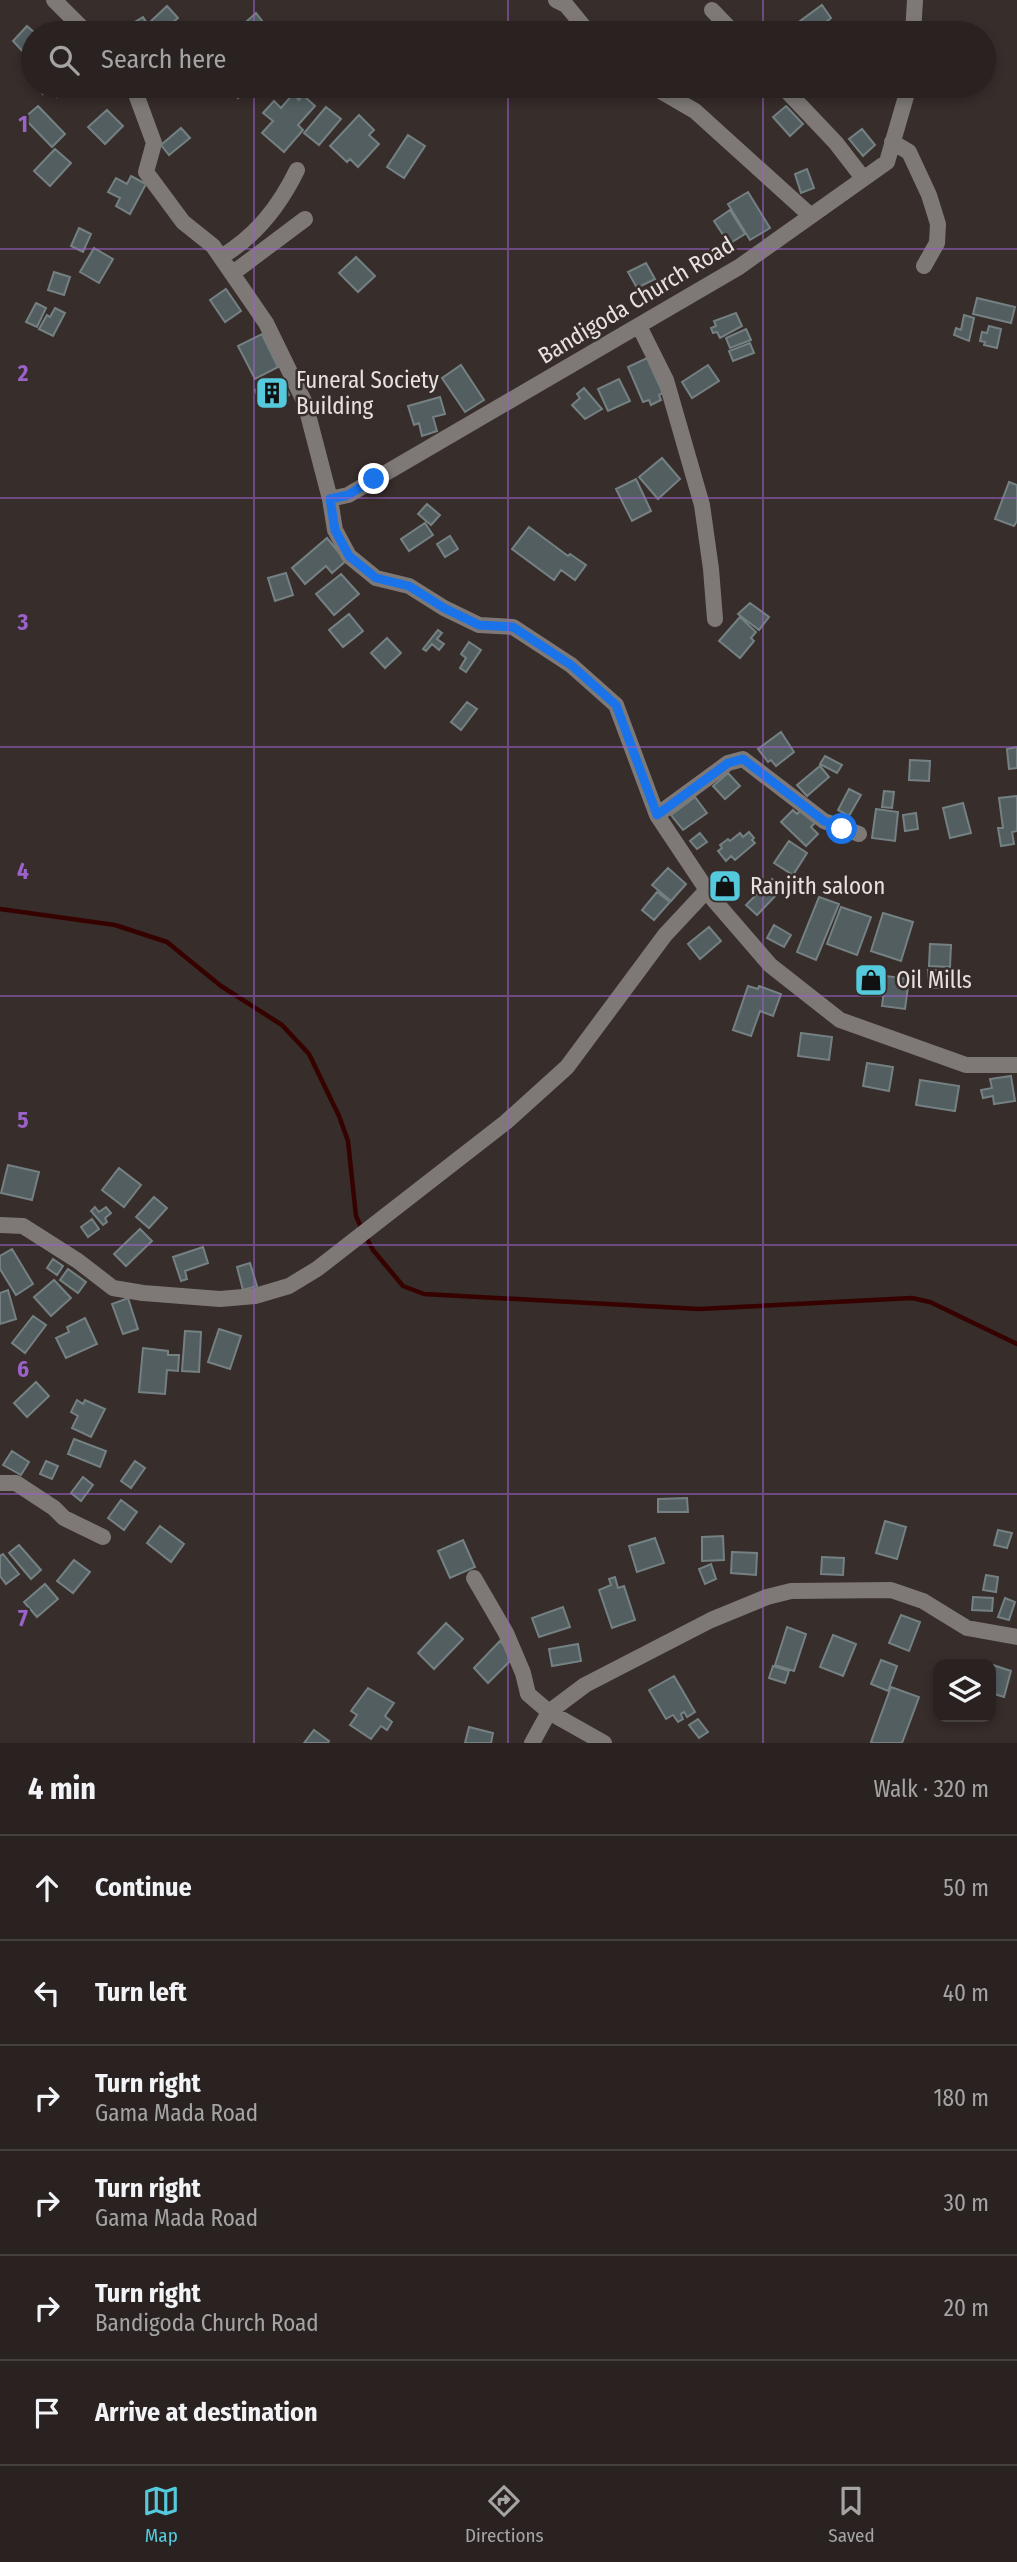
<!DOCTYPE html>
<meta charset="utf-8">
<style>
body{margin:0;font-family:"Fira Sans Condensed",sans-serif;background:#352f2d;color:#f1f3f6}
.controls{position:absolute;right:21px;bottom:21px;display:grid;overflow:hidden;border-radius:14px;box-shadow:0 4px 10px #0003}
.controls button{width:63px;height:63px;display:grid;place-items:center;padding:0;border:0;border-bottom:2px solid #453f3e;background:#292220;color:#f1f3f6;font:35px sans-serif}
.stop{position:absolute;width:21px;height:21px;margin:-16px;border:5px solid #1a73e8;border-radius:50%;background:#fff}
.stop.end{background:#1a73e8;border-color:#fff;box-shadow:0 2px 7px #0008}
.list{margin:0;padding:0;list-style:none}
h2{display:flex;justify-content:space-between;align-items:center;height:91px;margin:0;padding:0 28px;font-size:30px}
h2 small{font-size:23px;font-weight:400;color:#a5a4a5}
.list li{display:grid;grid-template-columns:46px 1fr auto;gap:21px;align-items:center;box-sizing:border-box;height:105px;padding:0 28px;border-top:2px solid #453f3e}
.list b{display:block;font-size:26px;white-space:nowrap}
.list p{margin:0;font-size:23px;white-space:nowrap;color:#a5a4a5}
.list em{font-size:23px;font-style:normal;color:#a5a4a5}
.icon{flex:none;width:38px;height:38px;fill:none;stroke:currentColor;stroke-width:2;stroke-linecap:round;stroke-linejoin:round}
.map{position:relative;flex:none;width:1017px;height:1743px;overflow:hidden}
.search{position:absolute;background:#292220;box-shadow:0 4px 10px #0003;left:21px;right:21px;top:21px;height:77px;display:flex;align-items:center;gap:18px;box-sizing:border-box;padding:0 24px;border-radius:38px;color:#a5a4a5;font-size:26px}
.sheet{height:721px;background:#292220}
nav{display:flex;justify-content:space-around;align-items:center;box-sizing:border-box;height:98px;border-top:2px solid #453f3e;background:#292220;font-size:19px;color:#a5a4a5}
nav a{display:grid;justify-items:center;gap:4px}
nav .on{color:#54cadc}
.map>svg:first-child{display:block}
</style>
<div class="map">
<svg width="1017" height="1743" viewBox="0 0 1017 1743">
<rect width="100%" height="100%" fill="#372d2b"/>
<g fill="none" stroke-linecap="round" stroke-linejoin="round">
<!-- stream -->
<path stroke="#350200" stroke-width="4.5" d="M0 909 115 925 167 942 221 986 282 1025 309 1054 339 1116 348 1141 356 1216 362 1229
M366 1237 373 1250 403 1286 424 1294 699 1309 912 1298 930 1302 1017 1344"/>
</g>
<!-- building -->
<path fill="#525e60" stroke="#748082" stroke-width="2" d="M822 5 831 18 825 23 832 33H803L796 24Z
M167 6 178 18 161 33 150 22Z
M256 13 267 27 260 33H244L239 28Z
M143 17 152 31 149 33H116Z
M27 26 35 33H33V45L25 54 13 41Z
M37 86H66L68 88 57 97 50 89 43 94Z
M224 86H249L238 98Z
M293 94 299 100 303 95 315 106 298 125 303 130 284 152 262 133 273 121 263 113 274 101 281 108Z
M38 106 65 134 52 147 24 118Z
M786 106 803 124 790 136 773 117Z
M326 107 341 119 319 145 304 133Z
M107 110 123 126 105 144 88 127Z
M359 115 374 130 369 135 379 144 358 167 350 159 347 162 330 146Z
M181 128 190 138 169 155 161 145Z
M862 129 875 145 863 156 849 139Z
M408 135 425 146 404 178 387 167Z
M55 149 71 163 50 186 34 171Z
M807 169 814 188 801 193 795 174Z
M131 176 146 184 130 214 116 206 120 198 108 192 116 178 127 184Z
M748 192 770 228 750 240 728 204Z
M730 210 745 234 729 244 714 221Z
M79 228 91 234 83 252 71 246Z
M94 248 113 259 99 283 80 272Z
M356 257 375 276 358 292 339 273Z
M646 263 655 279 637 288 628 272Z
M54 272 70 277 64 295 48 290Z
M226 289 241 311 225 322 210 300Z
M977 298 1015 307 1011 323 973 314Z
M36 303 46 308 37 327 26 322Z
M55 308 65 313 53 336 39 329 47 315 50 317Z
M736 313 742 326 720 338 717 332 713 333 711 328 716 326 714 321Z
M964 315 974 318 969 341 954 335 956 328 961 330Z
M989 326 1001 329 997 348 984 345 985 342 980 341 982 332 987 333Z
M746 329 751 340 730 348 726 338Z
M262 334 278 367 255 379 238 346Z
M750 343 754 353 733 361 729 351Z
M647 358 663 393 659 395 661 400 651 405 649 400 643 402 628 367Z
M461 365 484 400 465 412 442 378Z
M708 365 719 381 692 398 682 382Z
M282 379 289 395 262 407 255 390Z
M619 379 630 401 608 411 598 389Z
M584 388 602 409 585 419 572 405 580 398 577 394Z
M440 397 445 414 433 417 437 431 422 436 419 423 414 425 408 406Z
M662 458 680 479 658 499 639 477Z
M636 479 651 511 632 521 616 489Z
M1009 482 1017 485V521L1014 526 995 519Z
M427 504 440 515 431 525 418 514Z
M425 523 433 535 409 551 401 539Z
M529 527 568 556 570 554 586 565 575 580 561 570 554 580 512 549Z
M450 536 458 549 445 557 437 544Z
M327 538 346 561 332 573 326 566 305 584 292 568Z
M286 573 293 595 275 601 268 578Z
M341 574 359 594 334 615 316 594Z
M750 603 769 617 759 630 738 614Z
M349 614 363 631 343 647 329 630Z
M740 617 756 632 751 638 754 641 740 658 719 641Z
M438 630 442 633 437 639 444 644 439 650 432 644 426 651 423 649Z
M387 638 401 653 385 668 371 653Z
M469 642 481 650 466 672 460 668 466 658 461 654Z
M467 702 477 709 461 730 451 722Z
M781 732 794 752 776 766 771 760 768 762 758 749Z
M1017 747V768L1009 769 1007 749Z
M825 756 842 765 837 773 820 764Z
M910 760 930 761 929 781 909 780Z
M820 766 829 777 807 796 797 785Z
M728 773 740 786 725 799 713 786Z
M849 789 861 795 849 816 838 810Z
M884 791 894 792 892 808 882 807Z
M1017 796V831L1012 832 1014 844 1001 846 998 828H1003L999 798Z
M695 797 707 813 683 830 671 815Z
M963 803 971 833 950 838 943 808Z
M876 809 898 812 895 841 872 838Z
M793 810 797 814 801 810 815 823 811 827 818 834 806 846 781 822Z
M916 813 918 829 905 831 903 815Z
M749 832 754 838 752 840 755 843 735 860 731 856 726 861 718 851 722 848 720 845 728 839 730 841 740 833 743 837Z
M700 833 707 842 697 849 690 841Z
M789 841 807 853 793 875 774 863Z
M668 868 686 884 671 901 652 885Z
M727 872 738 891 722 900 711 882Z
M772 879 782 889 757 915 746 905Z
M657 892 670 902 654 920 642 910Z
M819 897 839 904 816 960 797 952Z
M841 907 871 917 857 955 827 944Z
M883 913 913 922 901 961 871 951Z
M774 925 791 935 784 947 767 938Z
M709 927 721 941 700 959 688 944Z
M930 944 951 945 950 967 929 966Z
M928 970 958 971V988H928Z
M867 974 878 976 875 987 865 985Z
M886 976 909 979 905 1009 882 1006Z
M748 986 758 989 759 986 781 994 773 1016 760 1011 751 1036 733 1030Z
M801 1033 832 1037 829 1060 798 1056Z
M867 1063 893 1067 889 1091 863 1086Z
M1011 1076 1015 1101 994 1104 993 1096 983 1098 981 1090 992 1088 990 1079Z
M920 1080 959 1086 955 1111 916 1105Z
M8 1165 39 1172 32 1200 1 1193Z
M119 1168 141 1185 124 1207 102 1190Z
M154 1197 167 1208 149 1228 136 1217Z
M95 1207 99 1212 106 1207 111 1213 105 1218 107 1222 103 1225 91 1211Z
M92 1219 99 1229 88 1237 81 1227Z
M140 1229 152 1241 126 1266 114 1254Z
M203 1247 208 1263 185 1271 187 1279 181 1281 173 1257Z
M12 1249 33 1284 16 1295 0 1269V1256Z
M53 1259 63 1266 57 1275 47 1268Z
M250 1263 257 1286 243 1290 237 1267Z
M68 1269 86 1282 78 1293 60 1280Z
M54 1280 71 1298 51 1316 34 1297Z
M8 1290 16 1319 0 1324V1293Z
M128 1298 138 1329 123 1334 112 1304Z
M33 1316 46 1325 25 1353 12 1343Z
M85 1318 97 1344 66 1358 56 1338 69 1332 67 1327Z
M219 1329 241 1336 230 1369 208 1362Z
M185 1331 201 1332 199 1372 182 1371Z
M143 1348 168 1351V1355H179L178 1371 167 1370 165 1394 139 1392Z
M36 1382 49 1396 27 1417 14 1403Z
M77 1400 83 1404 85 1400 105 1409 91 1437 72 1428 78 1416 71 1412Z
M74 1439 106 1451 100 1467 68 1454Z
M12 1451 29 1462 21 1475 3 1465Z
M46 1461 58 1466 52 1479 40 1474Z
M135 1461 145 1468 131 1488 121 1481Z
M83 1477 93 1485 81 1501 71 1493Z
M687 1498 688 1512H658V1499Z
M121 1500 137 1512 124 1530 108 1518Z
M885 1521 906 1527 897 1559 876 1553Z
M160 1526 184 1544 171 1562 147 1543Z
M998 1530 1012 1533 1007 1548 994 1545Z
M723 1536 724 1560 702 1561V1537Z
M655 1538 664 1563 637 1572 629 1546Z
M463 1540 475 1567 450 1578 438 1551Z
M19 1545 41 1570 31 1579 9 1553Z
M732 1552 757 1553 756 1575 731 1573Z
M3 1554 19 1574 6 1584 0 1576V1556Z
M822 1557 844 1558 843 1575 821 1574Z
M74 1560 90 1572 73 1593 57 1581Z
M711 1564 716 1579 705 1584 699 1569Z
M986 1575 998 1577 996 1592 983 1590Z
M615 1577 618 1588 624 1586 635 1620 612 1628 599 1590 611 1585 609 1579Z
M45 1584 58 1599 37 1617 24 1602Z
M973 1597 993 1598 992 1611 972 1610Z
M1005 1598 1015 1602 1009 1620 998 1617Z
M563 1607 570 1627 539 1637 532 1618Z
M901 1615 920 1622 909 1651 889 1643Z
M446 1623 463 1639 434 1669 418 1653Z
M787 1627 806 1634 794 1671 775 1665Z
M833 1635 856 1644 843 1676 820 1667Z
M500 1641 510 1651 512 1659 488 1683 474 1668Z
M578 1644 581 1661 552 1666 549 1649Z
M881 1660 897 1666 888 1691 871 1684Z
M993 1665 1011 1671 1004 1697 991 1693Z
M773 1666 789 1671 785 1683 769 1678Z
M674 1676 695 1712 687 1717 684 1712 681 1714 683 1719 678 1722 673 1715 666 1719 649 1690Z
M891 1687 919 1697 902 1743H874L871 1742Z
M368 1688 394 1703 385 1716 392 1722 387 1730 381 1726 371 1739 350 1725 357 1715 351 1711Z
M698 1719 708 1732 699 1738 689 1725Z
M469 1727 493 1733 491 1743H465Z
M314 1730 329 1741 328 1743H304Z"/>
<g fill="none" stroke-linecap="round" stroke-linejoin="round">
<!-- minor -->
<path stroke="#7e7977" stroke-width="16" d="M54 0 87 33
M556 0 566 5 589 33
M712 10 734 33
M913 33 915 0
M133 86 154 143 146 172 183 222 213 246 266 323 305 403 330 499 335 530 349 556 376 578 409 586 444 608 479 625 513 627 571 665 616 705 657 815 713 899 770 965 840 1020 966 1065H1017
M652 86 695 111 811 216
M782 86 836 143 863 178
M892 142 909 152 929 195 938 224 937 243 924 266
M221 257C256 236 279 207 297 170
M233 273 305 219
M639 326 666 380 702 505 711 569 715 619
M330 499 348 495 739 267 887 162 909 86
M657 815 728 763 743 759 824 821 859 834
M0 1225 23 1226 78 1261 113 1288 143 1293 220 1299 255 1296 289 1286 317 1269 506 1122 567 1067 665 935 707 890
M0 1483H16L54 1508 64 1518 103 1537
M474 1578 506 1633 523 1673 528 1694 549 1712 604 1743
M532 1743 549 1712 585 1685 711 1620 767 1597 791 1591 891 1590 923 1601 967 1628 1017 1637"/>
</g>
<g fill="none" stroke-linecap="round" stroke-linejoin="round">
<!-- route -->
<path stroke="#1a73e8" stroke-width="9" d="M374 479 348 495 330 499 335 530 349 556 376 578 409 586 444 608 479 625 513 627 571 665 616 705 657 815 728 763 743 759 824 821 842 829"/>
</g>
<!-- grid -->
<path fill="none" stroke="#9b62c9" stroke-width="2" stroke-opacity="0.55" d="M254 0V33M508 0V33M763 0V33M254 86V1743M508 86V1743M763 86V1743M0 249H1017M0 498H1017M0 747H1017M0 996H1017M0 1245H1017M0 1494H1017"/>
<!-- icons -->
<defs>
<symbol id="building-square" viewBox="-11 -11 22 22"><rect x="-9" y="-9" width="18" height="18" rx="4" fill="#54cadc" stroke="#372d2b"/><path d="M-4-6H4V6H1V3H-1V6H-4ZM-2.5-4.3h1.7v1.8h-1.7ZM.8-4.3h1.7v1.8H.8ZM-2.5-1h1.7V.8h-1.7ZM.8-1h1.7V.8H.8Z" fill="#111"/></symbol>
<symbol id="shop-square" viewBox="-11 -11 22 22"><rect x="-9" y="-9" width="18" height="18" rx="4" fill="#54cadc" stroke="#372d2b"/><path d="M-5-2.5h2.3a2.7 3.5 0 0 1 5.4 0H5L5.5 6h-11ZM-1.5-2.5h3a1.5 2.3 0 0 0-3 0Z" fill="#111"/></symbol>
</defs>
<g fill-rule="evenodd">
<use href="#building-square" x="253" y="374" width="38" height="38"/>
<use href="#shop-square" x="706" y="867" width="38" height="38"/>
<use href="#shop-square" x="852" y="961" width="38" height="38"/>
</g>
<g text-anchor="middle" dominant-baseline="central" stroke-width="5" stroke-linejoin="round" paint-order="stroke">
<!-- street labels -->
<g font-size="23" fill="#e7e1df" stroke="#372d2b">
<text transform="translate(636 300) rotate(-31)">Bandigoda Church Road</text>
</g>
<!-- poi labels -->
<g font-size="23" fill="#e7e1df" stroke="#372d2b" text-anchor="start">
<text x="296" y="380">Funeral Society<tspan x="296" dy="26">Building</tspan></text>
<text x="750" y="886">Ranjith saloon</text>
<text x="896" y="980">Oil Mills</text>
</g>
</g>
<g font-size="23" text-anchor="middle" font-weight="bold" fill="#9b62c9" stroke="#372d2b" stroke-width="5" stroke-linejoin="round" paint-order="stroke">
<text x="23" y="132">1</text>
<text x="23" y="381">2</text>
<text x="23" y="630">3</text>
<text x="23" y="879">4</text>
<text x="23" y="1128">5</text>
<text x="23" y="1377">6</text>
<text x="23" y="1626">7</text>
</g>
</svg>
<div class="controls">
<button><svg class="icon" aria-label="layers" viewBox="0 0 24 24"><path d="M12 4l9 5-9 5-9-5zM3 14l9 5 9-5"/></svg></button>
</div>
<div class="stop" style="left:842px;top:829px"></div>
<div class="stop end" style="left:374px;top:479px"></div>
<div class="search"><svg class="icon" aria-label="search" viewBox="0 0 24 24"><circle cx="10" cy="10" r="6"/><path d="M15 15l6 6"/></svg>Search here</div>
</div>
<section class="sheet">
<h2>4 min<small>Walk · 320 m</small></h2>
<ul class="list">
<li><svg class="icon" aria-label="ahead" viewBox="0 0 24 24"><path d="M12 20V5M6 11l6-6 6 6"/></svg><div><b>Continue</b></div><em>50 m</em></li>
<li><svg class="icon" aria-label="left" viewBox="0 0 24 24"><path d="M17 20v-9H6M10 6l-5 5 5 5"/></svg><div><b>Turn left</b></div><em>40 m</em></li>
<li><svg class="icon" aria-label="right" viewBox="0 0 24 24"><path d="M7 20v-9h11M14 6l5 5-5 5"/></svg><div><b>Turn right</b><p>Gama Mada Road</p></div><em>180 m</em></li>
<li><svg class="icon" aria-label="right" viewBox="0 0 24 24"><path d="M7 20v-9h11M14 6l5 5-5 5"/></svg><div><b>Turn right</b><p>Gama Mada Road</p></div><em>30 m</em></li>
<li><svg class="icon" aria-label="right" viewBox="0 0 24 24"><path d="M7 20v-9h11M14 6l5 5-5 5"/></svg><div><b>Turn right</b><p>Bandigoda Church Road</p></div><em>20 m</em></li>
<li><svg class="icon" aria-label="arrive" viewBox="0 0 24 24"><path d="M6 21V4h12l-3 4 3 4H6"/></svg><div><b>Arrive at destination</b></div></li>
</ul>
</section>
<nav>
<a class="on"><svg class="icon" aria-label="map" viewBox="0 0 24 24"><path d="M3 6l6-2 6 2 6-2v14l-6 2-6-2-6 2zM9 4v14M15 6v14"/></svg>Map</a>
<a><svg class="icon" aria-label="directions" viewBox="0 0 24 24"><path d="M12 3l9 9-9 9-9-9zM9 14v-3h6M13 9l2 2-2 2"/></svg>Directions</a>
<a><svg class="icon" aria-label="saved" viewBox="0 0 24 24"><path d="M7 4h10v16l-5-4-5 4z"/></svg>Saved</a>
</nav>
